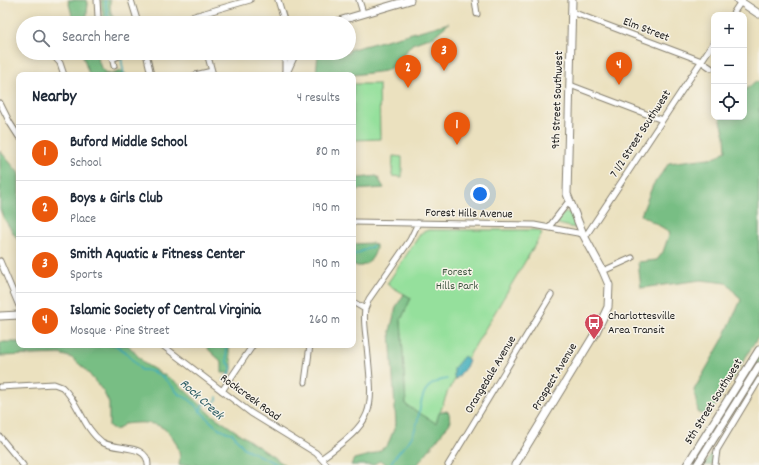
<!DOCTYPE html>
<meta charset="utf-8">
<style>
body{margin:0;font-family:Dekko,sans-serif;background:#f6f6f7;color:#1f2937}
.controls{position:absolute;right:12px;top:12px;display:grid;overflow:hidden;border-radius:8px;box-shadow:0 2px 10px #0003}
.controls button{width:36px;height:36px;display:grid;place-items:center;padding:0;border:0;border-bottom:1px solid #e0e1e3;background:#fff;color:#1f2937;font:20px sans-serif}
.you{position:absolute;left:480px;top:194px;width:14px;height:14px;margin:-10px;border:3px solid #fff;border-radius:50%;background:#1a73e8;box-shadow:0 0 0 6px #1a73e833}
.badge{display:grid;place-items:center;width:26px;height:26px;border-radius:50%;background:#ea580c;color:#fff;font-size:13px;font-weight:700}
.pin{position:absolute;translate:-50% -33px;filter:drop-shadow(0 1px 2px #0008)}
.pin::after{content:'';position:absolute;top:21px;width:14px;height:12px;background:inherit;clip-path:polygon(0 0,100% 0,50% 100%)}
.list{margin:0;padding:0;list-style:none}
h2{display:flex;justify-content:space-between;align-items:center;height:52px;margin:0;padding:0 16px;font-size:17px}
h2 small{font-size:13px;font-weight:400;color:#747a83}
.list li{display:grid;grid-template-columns:26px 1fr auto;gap:12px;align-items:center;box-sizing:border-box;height:56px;padding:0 16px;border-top:1px solid #e0e1e3}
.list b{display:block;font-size:15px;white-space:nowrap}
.list p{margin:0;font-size:13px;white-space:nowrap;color:#747a83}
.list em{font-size:13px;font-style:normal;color:#747a83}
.icon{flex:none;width:22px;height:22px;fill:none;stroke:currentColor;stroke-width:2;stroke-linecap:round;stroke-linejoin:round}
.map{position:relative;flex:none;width:759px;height:465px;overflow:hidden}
.search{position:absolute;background:#fff;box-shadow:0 2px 10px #0003;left:16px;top:16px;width:340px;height:44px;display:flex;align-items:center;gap:10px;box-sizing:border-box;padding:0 14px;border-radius:22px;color:#747a83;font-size:15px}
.panel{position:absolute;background:#fff;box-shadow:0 2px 10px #0003;left:16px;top:72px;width:340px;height:276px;border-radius:8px}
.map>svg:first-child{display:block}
</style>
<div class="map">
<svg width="759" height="465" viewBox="0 0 759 465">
<rect width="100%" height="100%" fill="#f7f3e8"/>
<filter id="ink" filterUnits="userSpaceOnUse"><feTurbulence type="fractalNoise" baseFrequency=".025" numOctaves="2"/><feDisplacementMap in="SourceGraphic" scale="8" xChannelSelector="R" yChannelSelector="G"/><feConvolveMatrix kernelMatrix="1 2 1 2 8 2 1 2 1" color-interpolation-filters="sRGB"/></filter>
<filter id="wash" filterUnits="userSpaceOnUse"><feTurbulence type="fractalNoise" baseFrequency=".012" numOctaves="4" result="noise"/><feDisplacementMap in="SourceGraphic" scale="16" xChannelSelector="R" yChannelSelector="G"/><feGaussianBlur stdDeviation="0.9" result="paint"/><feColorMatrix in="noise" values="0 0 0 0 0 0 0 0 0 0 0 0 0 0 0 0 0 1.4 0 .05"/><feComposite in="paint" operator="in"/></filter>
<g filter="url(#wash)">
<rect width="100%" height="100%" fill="#ebe1bf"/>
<!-- green -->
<path fill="#95e09c" stroke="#587e5c" d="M353 84H379L380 139 353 140Z
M393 156 402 157V177L392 176Z
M565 212 571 213 577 227 575 228 558 224V220Z
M428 230H538L542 233 447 393 436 424 406 405 401 320 411 298 387 284 421 233Z
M759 355V362L718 427 712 430Z"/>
<!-- forest -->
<path fill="#78be84" stroke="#4a6d50" d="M68 0H86L88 4 86 23H74Z
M101 0H110C110 11 110 16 120 23H105L102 10Z
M449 23 434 36 412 44 395 65 385 71 353 75H316L318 53H349V50Z
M82 53H96L101 68 106 73 113 74 120 71 127 75H89Z
M756 81 759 83V336L708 417 698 412 694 390 723 339 741 300 727 283 701 280 641 288 638 262 657 260 663 252 670 232 641 215 653 185 669 163 717 157 726 150 725 136 720 117H744V91Z
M0 151 19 173V242L3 217 0 209Z
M353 176 359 178 377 176 384 188 353 190Z
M372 243 376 245C377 256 364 272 353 264V244Z
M404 294 411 298 401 320 406 405 436 423 439 413 447 411 449 413 450 423 417 465H386L384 462 379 461 373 465H351L354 459 374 454 385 447 388 444 396 424 390 331 396 307Z
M0 342H19V345H128L145 364 176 382 212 415 285 465H179C183 448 170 427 153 424 144 422 133 423 124 424L120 428 115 430 109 426V403L103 391 85 369 72 358 60 354 0 356Z
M206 345H229C228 355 235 364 231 373H222V362L209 350Z
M713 451 715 452 712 465H704Z"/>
<!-- water -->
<path fill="#3fadbc" stroke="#2e646c" d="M464 356 469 360 466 367 456 379 454 377V368Z"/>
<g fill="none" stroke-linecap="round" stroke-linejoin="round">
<!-- stream -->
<path stroke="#3fadbc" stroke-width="1.5" d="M105 0 109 23
M121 57 124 75
M353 254H356L373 246
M115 345 126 352 141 370C156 369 167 380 176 391 179 396 187 397 191 401 204 413 213 430 232 433L244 448 278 465
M224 380 231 371V366L227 362 226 345
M200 412 203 404 207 403 210 405 217 400V397
M390 465C395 454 404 448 411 438 426 415 411 384 447 379"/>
</g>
</g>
<g filter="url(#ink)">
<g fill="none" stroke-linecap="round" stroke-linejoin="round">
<defs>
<path id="street" d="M97 0 98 17 101 23
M131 0 138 23
M278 0 285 23
M359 0 363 13
M475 0 477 14
M572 12 699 60 711 68
M197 15 199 23
M732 15 742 0
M170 23 250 0
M51 53 60 63 64 75
M111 53 114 66
M146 53 151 75
M207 53 213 75
M285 53V72
M112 59 126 53
M195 75 212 71
M570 85 662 120
M0 103 10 123 19 137
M353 222 534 225 583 234
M549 227 569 201
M585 237 714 42
M0 261 19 306
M603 271 632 258
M353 302 365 309
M162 345 251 413 316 453 327 465
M305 382 310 345
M0 387 54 384 62 387C79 402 83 428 102 442 115 451 148 443 148 465
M222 391 253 345
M0 437 23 465
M322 458C378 418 373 411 367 346 366 334 363 320 365 309L369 299 410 240 418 223
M448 465 551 295
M715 465 717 450 759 380"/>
<path id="secondary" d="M738 0 759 14
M332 23 410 0
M285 75 295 53
M0 316 19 315
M515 465 596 332 608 307 609 285 603 271 583 234 567 194 572 0
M687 465 759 350
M697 465 759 366"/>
</defs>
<!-- street casing -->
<use href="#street" stroke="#847e6e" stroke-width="7"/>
<!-- secondary casing -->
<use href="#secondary" stroke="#847e6e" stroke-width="9"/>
<!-- street -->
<use href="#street" stroke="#fff" stroke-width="5"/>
<!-- secondary -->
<use href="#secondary" stroke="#fff" stroke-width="7"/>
</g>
</g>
<!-- icons -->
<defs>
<symbol id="bus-pin" viewBox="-11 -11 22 30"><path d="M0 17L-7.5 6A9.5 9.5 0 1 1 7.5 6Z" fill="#d1495b" stroke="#f7f3e8"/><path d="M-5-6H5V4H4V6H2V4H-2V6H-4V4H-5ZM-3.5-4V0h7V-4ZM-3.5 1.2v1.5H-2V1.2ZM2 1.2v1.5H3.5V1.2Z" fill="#fff"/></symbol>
</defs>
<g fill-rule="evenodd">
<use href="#bus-pin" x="583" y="312" width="22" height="30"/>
</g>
<g text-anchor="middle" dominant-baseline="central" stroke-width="3" stroke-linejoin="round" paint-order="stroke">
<!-- street labels -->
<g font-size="12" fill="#1c1c1c" stroke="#f7f3e8">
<text transform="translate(646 30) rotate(21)">Elm Street</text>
<text transform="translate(558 100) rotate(-88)">9th Street Southwest</text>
<text transform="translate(641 134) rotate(-57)">7 1/2 Street Southwest</text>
<text transform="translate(469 214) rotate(1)">Forest Hills Avenue</text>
<text transform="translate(491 375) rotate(-59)">Orangedale Avenue</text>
<text transform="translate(555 377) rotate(-59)">Prospect Avenue</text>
<text transform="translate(250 398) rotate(36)">Rockcreek Road</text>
<text transform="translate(714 402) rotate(-58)">5th Street Southwest</text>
</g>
<!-- park labels -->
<g font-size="12" fill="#405742" stroke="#f7f3e8">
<text x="457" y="272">Forest<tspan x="457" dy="14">Hills Park</tspan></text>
</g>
<!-- poi labels -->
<g font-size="12" fill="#1c1c1c" stroke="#f7f3e8" text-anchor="start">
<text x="608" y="316">Charlottesville<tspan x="608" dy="14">Area Transit</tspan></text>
</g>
<!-- water labels -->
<g font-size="13" font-style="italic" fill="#2c5d64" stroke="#f7f3e8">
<text transform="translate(201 400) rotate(42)">Rock Creek</text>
</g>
</g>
</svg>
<div class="controls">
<button>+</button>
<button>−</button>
<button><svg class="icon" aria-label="locate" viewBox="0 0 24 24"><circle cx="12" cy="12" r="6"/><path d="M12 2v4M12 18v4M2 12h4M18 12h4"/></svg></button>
</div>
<div class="you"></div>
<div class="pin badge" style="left:457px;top:145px">1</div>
<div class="pin badge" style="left:408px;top:88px">2</div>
<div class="pin badge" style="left:444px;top:71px">3</div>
<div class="pin badge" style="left:619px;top:85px">4</div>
<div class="search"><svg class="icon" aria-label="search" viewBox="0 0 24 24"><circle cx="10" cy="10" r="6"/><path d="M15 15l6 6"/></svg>Search here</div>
<section class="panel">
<h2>Nearby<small>4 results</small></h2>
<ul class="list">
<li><span class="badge">1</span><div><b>Buford Middle School</b><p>School</p></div><em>80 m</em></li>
<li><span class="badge">2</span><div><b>Boys &amp; Girls Club</b><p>Place</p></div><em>190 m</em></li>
<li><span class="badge">3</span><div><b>Smith Aquatic &amp; Fitness Center</b><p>Sports</p></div><em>190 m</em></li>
<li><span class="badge">4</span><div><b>Islamic Society of Central Virginia</b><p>Mosque · Pine Street</p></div><em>260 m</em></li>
</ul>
</section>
</div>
